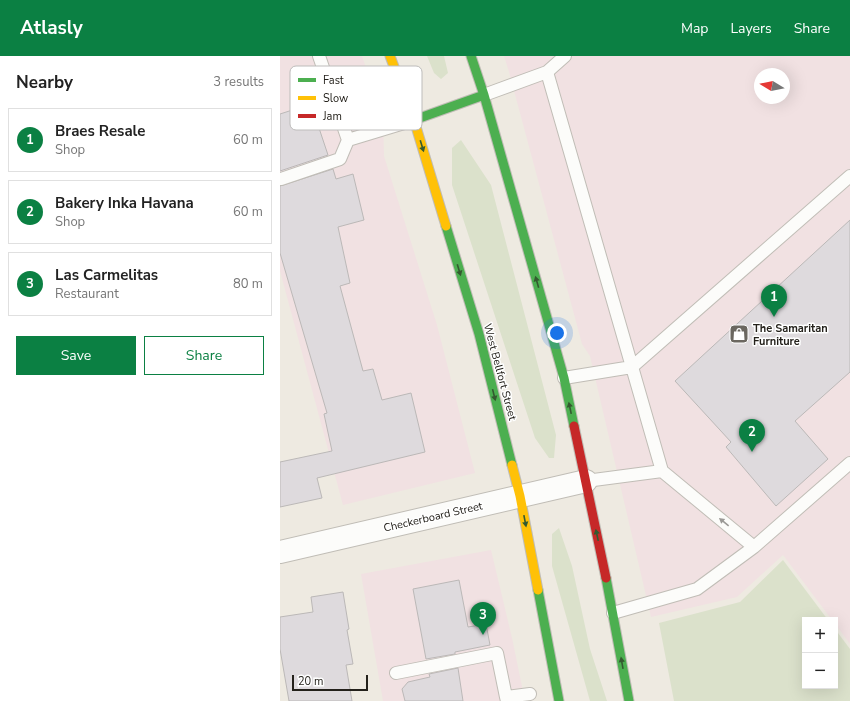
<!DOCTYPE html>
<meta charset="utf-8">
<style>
body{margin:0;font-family:"Nunito Sans",sans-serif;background:#f6f6f6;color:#222}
.controls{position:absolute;right:12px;bottom:12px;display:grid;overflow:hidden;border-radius:0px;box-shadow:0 4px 16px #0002}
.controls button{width:36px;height:36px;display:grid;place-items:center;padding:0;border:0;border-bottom:1px solid #e0e0e0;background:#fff;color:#222;font:20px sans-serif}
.compass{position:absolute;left:474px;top:12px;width:36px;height:36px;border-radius:50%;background:#fff;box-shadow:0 4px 16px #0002;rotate:280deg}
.scale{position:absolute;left:12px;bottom:10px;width:76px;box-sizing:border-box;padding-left:4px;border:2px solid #24211b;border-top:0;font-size:11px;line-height:14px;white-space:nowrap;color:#24211b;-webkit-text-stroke:3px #fff;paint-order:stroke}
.you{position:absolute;left:277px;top:277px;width:14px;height:14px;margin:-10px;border:3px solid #fff;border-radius:50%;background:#1a73e8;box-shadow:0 0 0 6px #1a73e833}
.badge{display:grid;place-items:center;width:26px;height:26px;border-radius:50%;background:#0b8043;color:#fff;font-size:13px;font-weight:700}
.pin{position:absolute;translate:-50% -33px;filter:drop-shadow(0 1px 2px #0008)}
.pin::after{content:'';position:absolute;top:21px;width:14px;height:12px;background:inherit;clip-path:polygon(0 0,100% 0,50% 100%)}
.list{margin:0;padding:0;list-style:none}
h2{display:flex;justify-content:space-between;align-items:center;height:52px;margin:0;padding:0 16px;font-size:17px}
h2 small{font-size:13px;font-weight:400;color:#767676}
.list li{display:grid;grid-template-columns:26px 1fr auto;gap:12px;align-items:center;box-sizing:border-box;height:64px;margin:0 8px 8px;padding:0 8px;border:1px solid #e0e0e0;border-radius:0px}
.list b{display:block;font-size:15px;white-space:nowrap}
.list p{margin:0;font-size:13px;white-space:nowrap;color:#767676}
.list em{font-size:13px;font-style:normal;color:#767676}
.actions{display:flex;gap:8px;padding:12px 16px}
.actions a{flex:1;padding:9px 0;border:1px solid #0b8043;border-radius:0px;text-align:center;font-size:14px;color:#0b8043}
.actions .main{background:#0b8043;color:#fff}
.map{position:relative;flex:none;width:570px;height:645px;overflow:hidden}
header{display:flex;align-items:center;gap:24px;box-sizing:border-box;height:56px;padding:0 20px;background:#0b8043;color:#fff}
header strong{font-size:19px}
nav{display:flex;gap:22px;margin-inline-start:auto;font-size:14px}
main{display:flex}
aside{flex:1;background:#fff}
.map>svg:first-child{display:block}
</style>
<header>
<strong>Atlasly</strong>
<nav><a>Map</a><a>Layers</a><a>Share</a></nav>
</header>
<main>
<aside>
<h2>Nearby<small>3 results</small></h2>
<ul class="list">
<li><span class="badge">1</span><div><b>Braes Resale</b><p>Shop</p></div><em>60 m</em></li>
<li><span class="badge">2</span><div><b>Bakery Inka Havana</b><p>Shop</p></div><em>60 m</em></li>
<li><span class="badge">3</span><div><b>Las Carmelitas</b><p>Restaurant</p></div><em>80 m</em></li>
</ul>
<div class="actions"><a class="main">Save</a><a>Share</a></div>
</aside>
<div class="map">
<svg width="570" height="645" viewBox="0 0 570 645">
<rect width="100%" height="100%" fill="#eeeae1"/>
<!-- commercial -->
<path fill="#f1e1e2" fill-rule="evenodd" d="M0 0H82L103 62 104 100 157 269 195 417 63 449 0 215Z
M224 0H570V588L555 568V564H552L503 499 457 541 371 561 310 300 302 288 229 16ZM480 18H504V42H480Z
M211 494 232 582 245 645H103L81 518Z"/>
<!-- green -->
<path fill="#dbe1cb" d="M147 0H164L168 17 161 23 154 17Z
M181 84 211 129 276 379 274 402H269L255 382 172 129V92Z
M279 472 292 510 310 593 327 645H310L272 510V478Z
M503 504 548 564H525V630H555V573L570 593V645H394L379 567 460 546Z"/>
<!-- building -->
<path fill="#dedadd" stroke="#bbb8b7" d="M31 48 48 99 0 115V58Z
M53 113 56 123 73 118 84 164 58 171 70 227 60 230 83 315 93 313 102 344 131 337 145 396 37 422 42 442 0 451V406L52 395 44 358 47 357 0 197V130Z
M570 164V316L515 365 548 403 496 450 446 391 451 386 395 325Z
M179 524 188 571 206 568 210 589 175 596V598L146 603 133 533Z
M63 536 69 573 67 574 73 608 66 609 72 645H9L0 593V561L33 556 31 541Z
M178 612 183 645H125L122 633 128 626 150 621 149 618Z"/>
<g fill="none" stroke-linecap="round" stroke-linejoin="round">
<defs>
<path id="lane" d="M39 0 68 84
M267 16 382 415 474 491
M204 39 267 16 285 0
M1 123 60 103 68 84 134 64
M284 322 352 311 570 120
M306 425 382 415
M333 557 417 533 474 491 570 407
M116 617 217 597 226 641
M227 645 226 641 250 638"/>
<path id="street" d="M0 496 306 425"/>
<path id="fast" d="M191 0 204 39 284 322 294 370
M134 64 204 39
M166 170 199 278 232 409
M326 522 349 645
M258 534 279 645"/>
<path id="slow" d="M110 0 134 64 166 170
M232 409 240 440 258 534"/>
<path id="jam" d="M294 370 326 522"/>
</defs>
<!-- lane casing -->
<use href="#lane" stroke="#c0bdb6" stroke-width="14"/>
<!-- street casing -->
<use href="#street" stroke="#c0bdb6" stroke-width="24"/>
<!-- fast casing -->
<use href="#fast" stroke="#c0bdb6" stroke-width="11"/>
<!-- slow casing -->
<use href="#slow" stroke="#c0bdb6" stroke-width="11"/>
<!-- jam casing -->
<use href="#jam" stroke="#c0bdb6" stroke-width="11"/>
<!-- lane -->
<use href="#lane" stroke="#fcfcfa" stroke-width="12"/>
<!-- street -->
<use href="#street" stroke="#fcfcfa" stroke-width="22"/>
<!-- fast -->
<use href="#fast" stroke="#4caf50" stroke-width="9"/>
<!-- slow -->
<use href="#slow" stroke="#ffc107" stroke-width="9"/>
<!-- jam -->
<use href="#jam" stroke="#c62828" stroke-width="9"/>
</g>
<!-- one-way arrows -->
<defs><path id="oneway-solid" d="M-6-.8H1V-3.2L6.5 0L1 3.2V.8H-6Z"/></defs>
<g fill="#345a30">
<use href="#oneway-solid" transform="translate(142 90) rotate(73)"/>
<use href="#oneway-solid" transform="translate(179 214) rotate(73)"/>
<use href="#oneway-solid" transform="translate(257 226) rotate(-106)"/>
<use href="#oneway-solid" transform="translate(214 339) rotate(76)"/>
<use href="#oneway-solid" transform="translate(290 352) rotate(-102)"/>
<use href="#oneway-solid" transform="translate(245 465) rotate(79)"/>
<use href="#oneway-solid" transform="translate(317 479) rotate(-102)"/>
<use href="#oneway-solid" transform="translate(342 607) rotate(-100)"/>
</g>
<use fill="#9b9996" href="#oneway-solid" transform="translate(444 466) rotate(-141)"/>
<!-- icons -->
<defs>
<symbol id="shop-square" viewBox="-11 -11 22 22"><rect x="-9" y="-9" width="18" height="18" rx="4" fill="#6b6760" stroke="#fff"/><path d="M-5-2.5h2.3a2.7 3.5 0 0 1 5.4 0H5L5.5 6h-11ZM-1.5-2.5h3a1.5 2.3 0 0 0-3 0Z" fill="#fff"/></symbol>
</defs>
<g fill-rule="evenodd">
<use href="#shop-square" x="448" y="267" width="22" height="22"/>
</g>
<g text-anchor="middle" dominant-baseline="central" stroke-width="3" stroke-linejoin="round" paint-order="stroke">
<!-- poi labels -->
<g font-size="11" font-weight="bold" fill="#24211b" stroke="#fff" text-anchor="start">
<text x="473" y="272">The Samaritan<tspan x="473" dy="13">Furniture</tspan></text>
</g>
<!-- street labels -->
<g font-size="11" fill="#24211b" stroke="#fff">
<text transform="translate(220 316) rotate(75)">West Bellfort Street</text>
<text transform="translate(153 461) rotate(-13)">Checkerboard Street</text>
</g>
</g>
<!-- legend -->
<rect x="10" y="10" width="132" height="64" rx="6" fill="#fff" stroke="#bdbcbb" stroke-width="1"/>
<rect x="18" y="22" width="18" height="4" fill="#4caf50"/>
<rect x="18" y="40" width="18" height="4" fill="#ffc107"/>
<rect x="18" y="58" width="18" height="4" fill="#c62828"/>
<g font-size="11" fill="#24211b">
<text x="43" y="28">Fast</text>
<text x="43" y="46">Slow</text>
<text x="43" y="64">Jam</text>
</g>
</svg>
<div class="controls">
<button>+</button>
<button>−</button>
</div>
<svg class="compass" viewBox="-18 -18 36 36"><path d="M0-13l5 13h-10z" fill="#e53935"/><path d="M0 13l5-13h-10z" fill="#767676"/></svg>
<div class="scale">20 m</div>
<div class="you"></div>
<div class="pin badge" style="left:494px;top:261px">1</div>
<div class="pin badge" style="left:472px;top:396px">2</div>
<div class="pin badge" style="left:203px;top:579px">3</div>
</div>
</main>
